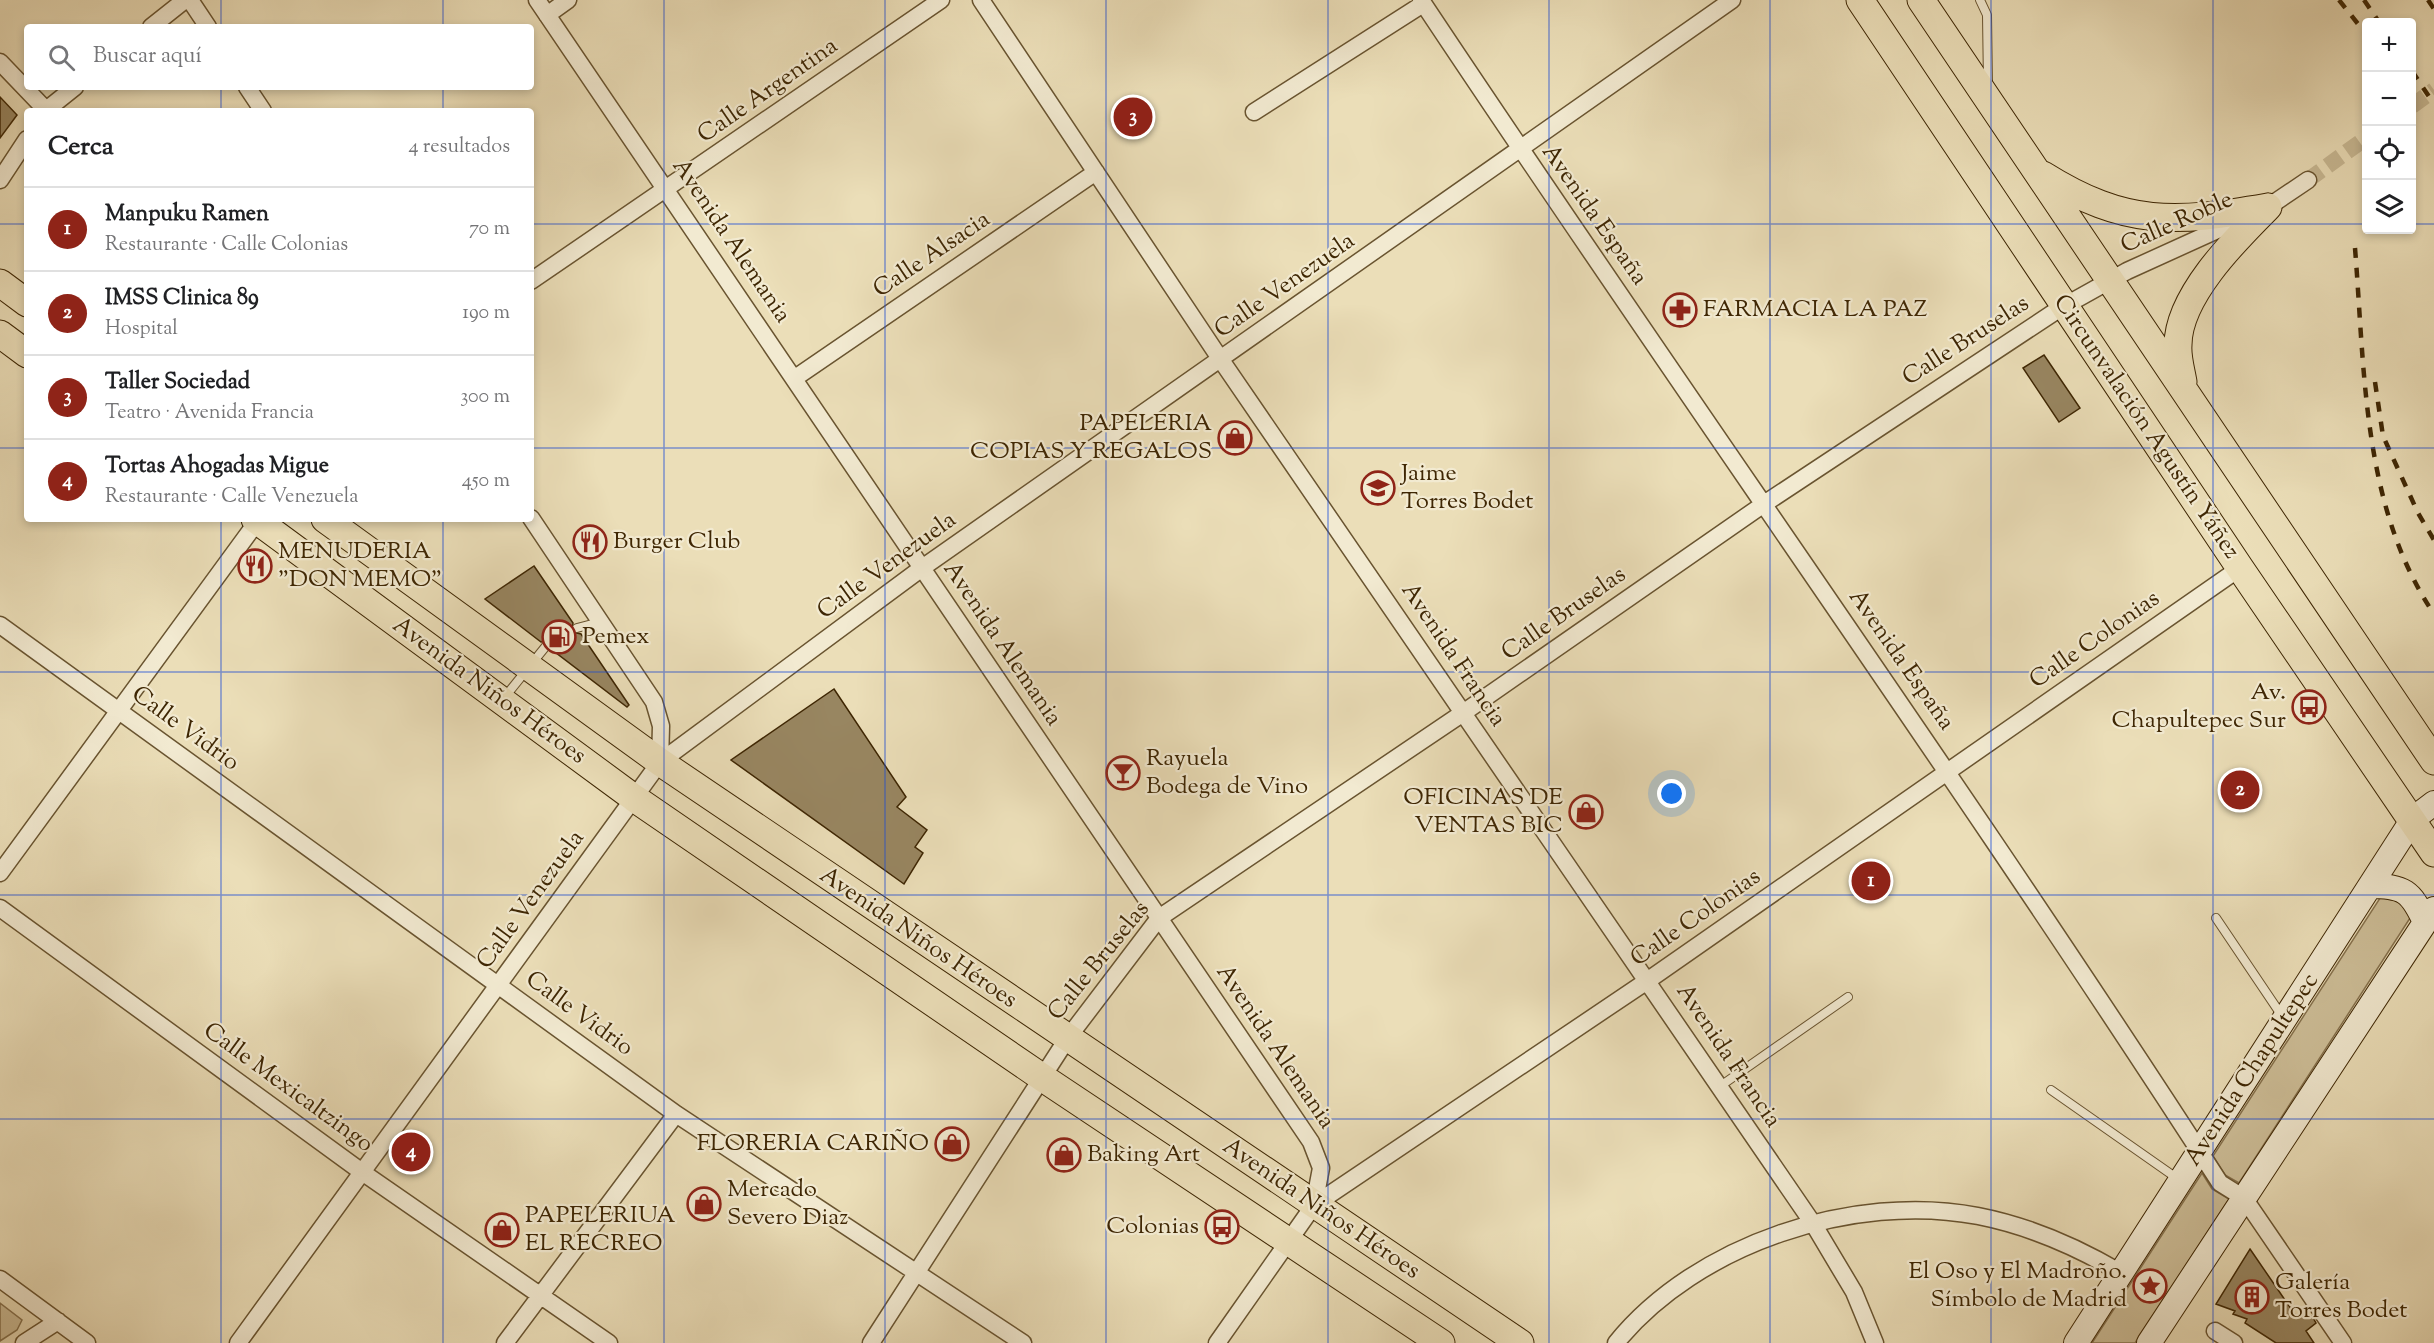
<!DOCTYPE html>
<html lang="es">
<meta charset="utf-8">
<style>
body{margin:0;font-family:"Sorts Mill Goudy",serif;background:#f6f6f6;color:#202124}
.controls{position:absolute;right:18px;top:18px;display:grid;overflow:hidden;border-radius:6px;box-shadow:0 3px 9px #0003}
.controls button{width:54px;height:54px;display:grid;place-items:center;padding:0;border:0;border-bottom:2px solid #e0e0e0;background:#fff;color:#202124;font:30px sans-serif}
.you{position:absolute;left:1672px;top:794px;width:21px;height:21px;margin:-15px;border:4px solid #fff;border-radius:50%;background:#1a73e8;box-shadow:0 0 0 9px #1a73e833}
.badge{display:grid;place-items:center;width:39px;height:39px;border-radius:50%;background:#8f2418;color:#fff;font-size:20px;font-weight:700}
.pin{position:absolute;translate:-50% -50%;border:3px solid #fff;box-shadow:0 2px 6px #0006}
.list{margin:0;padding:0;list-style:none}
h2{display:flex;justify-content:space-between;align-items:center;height:78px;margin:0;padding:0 24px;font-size:26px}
h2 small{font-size:20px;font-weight:400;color:#757577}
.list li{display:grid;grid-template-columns:39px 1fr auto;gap:18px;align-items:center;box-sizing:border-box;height:84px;padding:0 24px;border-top:2px solid #e0e0e0}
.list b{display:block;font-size:22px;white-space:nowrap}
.list p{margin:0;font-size:20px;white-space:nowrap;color:#757577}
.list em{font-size:20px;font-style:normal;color:#757577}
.icon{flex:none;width:33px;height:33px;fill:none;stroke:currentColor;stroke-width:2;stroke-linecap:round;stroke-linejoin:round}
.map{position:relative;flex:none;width:2434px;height:1343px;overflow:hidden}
.search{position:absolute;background:#fff;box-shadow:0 3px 9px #0003;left:24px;top:24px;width:510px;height:66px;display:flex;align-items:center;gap:15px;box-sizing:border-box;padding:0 21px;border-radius:6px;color:#757577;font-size:22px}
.panel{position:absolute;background:#fff;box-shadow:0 3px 9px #0003;left:24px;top:108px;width:510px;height:414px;border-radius:6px}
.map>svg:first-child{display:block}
</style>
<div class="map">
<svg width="2434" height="1343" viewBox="0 0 2434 1343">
<rect width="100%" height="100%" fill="#ebdeb8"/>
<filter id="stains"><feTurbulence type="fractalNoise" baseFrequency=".00333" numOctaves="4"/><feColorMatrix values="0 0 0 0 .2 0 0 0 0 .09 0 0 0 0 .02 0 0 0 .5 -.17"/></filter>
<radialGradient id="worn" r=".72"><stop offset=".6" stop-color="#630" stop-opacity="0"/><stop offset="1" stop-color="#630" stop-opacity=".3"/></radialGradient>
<!-- green -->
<path fill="#cebf99" stroke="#86724e" stroke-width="1.5" d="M2392 891 2412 915 2239 1183 2225 1175 2213 1156 2382 895Z
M2202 1173 2212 1189 2229 1199 2135 1343H2092Z
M0 1303 22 1320 17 1330 0 1341Z"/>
<!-- building -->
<path fill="#988661" stroke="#3e2603" stroke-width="1.5" d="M0 97 17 115 0 138Z
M2044 355 2080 408 2059 422 2023 368Z
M534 566 573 623 572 632 581 634 629 705 627 707 551 649 550 641 541 642 485 599Z
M834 689 906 797 897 807 927 830 915 847 923 853 904 884 731 760Z
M2250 1249 2296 1316H2312L2316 1323 2306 1331 2314 1343H2276L2245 1323 2247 1319 2233 1314 2235 1311 2216 1304Z"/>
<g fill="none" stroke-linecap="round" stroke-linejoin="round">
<!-- street-tunnel -->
<path stroke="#c8b994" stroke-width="16" stroke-dasharray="16 8" stroke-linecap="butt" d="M2412 106 2434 90
M2308 180 2366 138"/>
<defs>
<path id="lane" d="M1980 0 1987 15 1988 85
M577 628 600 622
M504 698 546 646
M2216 918 2282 1016
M1719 1087 1848 997
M2051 1090 2178 1179"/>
<path id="street" d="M190 0 208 27
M537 0 1311 1142 1321 1168 1314 1205
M981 0 1221 360 1814 1225 1854 1292 1875 1343
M1421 0C1684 396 1962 783 2220 1183L2244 1198 2343 1343
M547 15 568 0
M151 27 185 0
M0 62 46 110
M247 87 263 111
M45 111 75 87
M1254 112 1423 4
M0 180 27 139
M531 281 941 0
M795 378 1096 172
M531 518 654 702 661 726 660 762
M0 625 676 1114 1023 1343
M0 873 259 519
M0 908 362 1172 609 1343
M0 1279 87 1343
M2215 1331 2234 1343
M24 1343 58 1321
M238 1343 660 762 922 568 1732 0
M505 1343 676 1114
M871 1343 1067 1039 1159 918 1463 713 1764 504 2059 309 2127 271 2268 207 2308 180
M1217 1343 1314 1205 1647 981 2240 568
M1616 1343C1696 1244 1854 1192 1978 1216 2029 1226 2077 1247 2121 1273"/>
<path id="secondary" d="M2370 886C2404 886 2411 891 2425 922
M2076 1343 2413 819 2434 803
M2149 1343 2434 909"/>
<path id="primary" d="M1860 0 2240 568 2434 853
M1921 0 2434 761
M2043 175C2126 227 2175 223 2268 207
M0 283 27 303
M0 334 27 354
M2183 382C2181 370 2177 357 2178 345 2178 296 2236 239 2268 207
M255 519 634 798 1043 1078 1441 1343
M325 519 660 762 1520 1343"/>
</defs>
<!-- lane casing -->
<use href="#lane" stroke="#695430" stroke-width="10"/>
<!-- street casing -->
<use href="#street" stroke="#695430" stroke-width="19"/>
<!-- secondary casing -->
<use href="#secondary" stroke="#3e2603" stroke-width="26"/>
<!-- primary casing -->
<use href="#primary" stroke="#3e2603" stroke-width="29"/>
<!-- lane -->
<use href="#lane" stroke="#f2ead1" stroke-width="8"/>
<!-- street -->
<use href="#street" stroke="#f2ead1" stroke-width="16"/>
<!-- secondary -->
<use href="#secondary" stroke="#f2ead1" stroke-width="24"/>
<!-- primary -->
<use href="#primary" stroke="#ebdeb8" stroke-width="27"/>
<!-- rail -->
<path stroke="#3e2603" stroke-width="4.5" stroke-dasharray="10 10" stroke-linecap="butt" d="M2339 0 2366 34
M2364 0 2379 22
M2428 0 2434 9
M2412 71 2434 104
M2355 248C2365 372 2362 507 2434 614
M2375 382 2383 436 2418 513 2434 540"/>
</g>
<!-- grid -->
<path fill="none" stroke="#1d4ed8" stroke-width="1.5" stroke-opacity="0.55" d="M221 0V27M443 0V27M664 0V1343M885 0V1343M1106 0V1343M1328 0V1343M1549 0V1343M1770 0V1343M1991 0V1343M2213 0V1343M221 87V111M443 87V111M0 224H27M531 224H2366M2412 224H2434M0 448H27M531 448H2434M221 519V1343M443 519V1343M0 672H2434M0 895H2434M0 1119H2434"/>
<!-- icons -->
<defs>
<symbol id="pharmacy-ring" viewBox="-11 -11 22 22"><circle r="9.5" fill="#f2ead1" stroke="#8f2418" stroke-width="1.5"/><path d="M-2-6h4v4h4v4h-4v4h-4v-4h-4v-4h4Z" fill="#8f2418"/></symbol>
<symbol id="shop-ring" viewBox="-11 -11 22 22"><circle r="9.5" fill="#f2ead1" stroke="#8f2418" stroke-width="1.5"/><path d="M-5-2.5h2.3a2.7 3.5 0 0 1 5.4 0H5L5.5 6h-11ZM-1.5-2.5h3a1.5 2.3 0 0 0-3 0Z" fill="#8f2418"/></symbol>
<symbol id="school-ring" viewBox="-11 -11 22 22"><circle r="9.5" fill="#f2ead1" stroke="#8f2418" stroke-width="1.5"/><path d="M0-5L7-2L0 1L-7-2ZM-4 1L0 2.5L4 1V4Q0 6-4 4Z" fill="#8f2418"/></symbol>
<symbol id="restaurant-ring" viewBox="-11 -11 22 22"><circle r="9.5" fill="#f2ead1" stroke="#8f2418" stroke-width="1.5"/><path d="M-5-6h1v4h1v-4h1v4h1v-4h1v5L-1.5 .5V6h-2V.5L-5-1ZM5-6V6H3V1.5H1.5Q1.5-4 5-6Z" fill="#8f2418"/></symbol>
<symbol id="fuel-ring" viewBox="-11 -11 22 22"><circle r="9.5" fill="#f2ead1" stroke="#8f2418" stroke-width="1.5"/><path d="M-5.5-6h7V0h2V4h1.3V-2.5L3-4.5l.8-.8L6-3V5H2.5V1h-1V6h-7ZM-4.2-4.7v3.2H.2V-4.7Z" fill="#8f2418"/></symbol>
<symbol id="bus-ring" viewBox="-11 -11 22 22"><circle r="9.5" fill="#f2ead1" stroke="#8f2418" stroke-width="1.5"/><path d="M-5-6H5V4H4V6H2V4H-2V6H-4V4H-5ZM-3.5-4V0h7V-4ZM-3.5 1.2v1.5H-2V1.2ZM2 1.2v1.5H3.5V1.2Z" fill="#8f2418"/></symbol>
<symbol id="bar-ring" viewBox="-11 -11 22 22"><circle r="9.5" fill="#f2ead1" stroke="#8f2418" stroke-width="1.5"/><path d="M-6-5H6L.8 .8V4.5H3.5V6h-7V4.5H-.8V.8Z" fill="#8f2418"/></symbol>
<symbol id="sight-ring" viewBox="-11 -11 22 22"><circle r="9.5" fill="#f2ead1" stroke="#8f2418" stroke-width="1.5"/><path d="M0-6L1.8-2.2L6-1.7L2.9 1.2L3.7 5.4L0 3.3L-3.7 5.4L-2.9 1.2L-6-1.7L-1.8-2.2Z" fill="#8f2418"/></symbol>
<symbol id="building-ring" viewBox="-11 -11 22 22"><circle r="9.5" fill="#f2ead1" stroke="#8f2418" stroke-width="1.5"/><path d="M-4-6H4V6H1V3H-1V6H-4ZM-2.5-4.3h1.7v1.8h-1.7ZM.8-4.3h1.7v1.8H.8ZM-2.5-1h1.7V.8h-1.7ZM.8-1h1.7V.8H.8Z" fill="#8f2418"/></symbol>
</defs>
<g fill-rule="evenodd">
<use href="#pharmacy-ring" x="1661" y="291" width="38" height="38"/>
<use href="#shop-ring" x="1216" y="419" width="38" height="38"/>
<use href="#school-ring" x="1359" y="469" width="38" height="38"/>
<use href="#restaurant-ring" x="571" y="523" width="38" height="38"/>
<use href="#restaurant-ring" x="236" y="547" width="38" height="38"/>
<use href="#fuel-ring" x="540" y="618" width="38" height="38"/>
<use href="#bus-ring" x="2290" y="688" width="38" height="38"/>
<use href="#bar-ring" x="1104" y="754" width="38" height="38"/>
<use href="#shop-ring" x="1567" y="793" width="38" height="38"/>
<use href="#shop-ring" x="933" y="1125" width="38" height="38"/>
<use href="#shop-ring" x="1045" y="1136" width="38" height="38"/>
<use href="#shop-ring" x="685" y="1185" width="38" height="38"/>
<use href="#bus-ring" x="1203" y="1208" width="38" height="38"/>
<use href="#shop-ring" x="483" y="1211" width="38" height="38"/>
<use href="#sight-ring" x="2131" y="1267" width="38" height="38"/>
<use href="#building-ring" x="2233" y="1278" width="38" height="38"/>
</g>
<g text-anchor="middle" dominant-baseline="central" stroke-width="4.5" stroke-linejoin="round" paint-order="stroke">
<!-- street labels -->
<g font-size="24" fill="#3e2603" stroke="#f2ead1">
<text transform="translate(768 91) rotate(-35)">Calle Argentina</text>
<text transform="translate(1594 215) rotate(55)">Avenida España</text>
<text transform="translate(2177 223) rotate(-24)">Calle Roble</text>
<text transform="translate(731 241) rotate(56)">Avenida Alemania</text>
<text transform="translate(932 255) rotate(-34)">Calle Alsacia</text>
<text transform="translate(1285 286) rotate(-35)">Calle Venezuela</text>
<text transform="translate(1966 341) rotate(-33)">Calle Bruselas</text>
<text transform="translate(2146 427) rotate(56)">Circunvalación Agustín Yáñez</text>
<text transform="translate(887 566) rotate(-36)">Calle Venezuela</text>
<text transform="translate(1564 614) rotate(-35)">Calle Bruselas</text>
<text transform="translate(2095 640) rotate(-35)">Calle Colonias</text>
<text transform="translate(1002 644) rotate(56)">Avenida Alemania</text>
<text transform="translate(1453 655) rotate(56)">Avenida Francia</text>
<text transform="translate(1901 660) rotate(55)">Avenida España</text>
<text transform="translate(489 691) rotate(36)">Avenida Niños Héroes</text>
<text transform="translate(185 729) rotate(36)">Calle Vidrio</text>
<text transform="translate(531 900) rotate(-54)">Calle Venezuela</text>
<text transform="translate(1696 918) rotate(-35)">Calle Colonias</text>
<text transform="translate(918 938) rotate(34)">Avenida Niños Héroes</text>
<text transform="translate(1099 961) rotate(-51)">Calle Bruselas</text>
<text transform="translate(579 1014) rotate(36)">Calle Vidrio</text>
<text transform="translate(1275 1047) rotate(56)">Avenida Alemania</text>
<text transform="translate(1728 1056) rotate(56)">Avenida Francia</text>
<text transform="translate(2252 1070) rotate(-57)">Avenida Chapultepec</text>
<text transform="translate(288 1088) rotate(36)">Calle Mexicaltzingo</text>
<text transform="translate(1321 1209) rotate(34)">Avenida Niños Héroes</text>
</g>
<!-- poi labels -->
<g font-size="24" fill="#3e2603" stroke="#f2ead1" text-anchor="start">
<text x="1703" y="310">FARMACIA LA PAZ</text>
<text x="1212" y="424" text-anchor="end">PAPELERIA<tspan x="1212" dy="28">COPIAS Y REGALOS</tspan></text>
<text x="1401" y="474">Jaime<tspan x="1401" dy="28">Torres Bodet</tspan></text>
<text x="613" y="542">Burger Club</text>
<text x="278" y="552">MENUDERIA<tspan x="278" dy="28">"DON MEMO"</tspan></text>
<text x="582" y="637">Pemex</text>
<text x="2286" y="693" text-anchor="end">Av.<tspan x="2286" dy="28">Chapultepec Sur</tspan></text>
<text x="1146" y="759">Rayuela<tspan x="1146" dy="28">Bodega de Vino</tspan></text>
<text x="1563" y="798" text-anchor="end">OFICINAS DE<tspan x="1563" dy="28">VENTAS BIC</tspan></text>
<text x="929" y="1144" text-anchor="end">FLORERIA CARIÑO</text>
<text x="1087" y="1155">Baking Art</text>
<text x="727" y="1190">Mercado<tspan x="727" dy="28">Severo Diaz</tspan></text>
<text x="525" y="1216">PAPELERIUA<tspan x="525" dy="28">EL RECREO</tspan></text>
<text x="1199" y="1227" text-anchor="end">Colonias</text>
<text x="2127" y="1272" text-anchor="end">El Oso y El Madroño.<tspan x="2127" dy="28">Símbolo de Madrid</tspan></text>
<text x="2275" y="1283">Galería<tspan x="2275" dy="28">Torres Bodet</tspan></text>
</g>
</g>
<rect width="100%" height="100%" filter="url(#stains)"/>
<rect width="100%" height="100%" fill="url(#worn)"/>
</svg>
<div class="controls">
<button>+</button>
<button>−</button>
<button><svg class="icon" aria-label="locate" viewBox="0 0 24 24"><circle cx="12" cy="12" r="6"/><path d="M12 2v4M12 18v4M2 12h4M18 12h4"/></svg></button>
<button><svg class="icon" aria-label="layers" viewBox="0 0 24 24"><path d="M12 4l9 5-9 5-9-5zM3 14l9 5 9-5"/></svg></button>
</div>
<div class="you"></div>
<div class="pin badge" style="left:1871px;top:881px">1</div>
<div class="pin badge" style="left:2240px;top:790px">2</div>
<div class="pin badge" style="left:1133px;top:117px">3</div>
<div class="pin badge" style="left:411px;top:1152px">4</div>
<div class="search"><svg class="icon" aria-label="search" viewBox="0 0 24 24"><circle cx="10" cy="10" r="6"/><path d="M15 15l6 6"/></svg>Buscar aquí</div>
<section class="panel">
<h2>Cerca<small>4 resultados</small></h2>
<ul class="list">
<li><span class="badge">1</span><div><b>Manpuku Ramen</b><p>Restaurante · Calle Colonias</p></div><em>70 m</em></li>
<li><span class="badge">2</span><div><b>IMSS Clinica 89</b><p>Hospital</p></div><em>190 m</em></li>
<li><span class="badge">3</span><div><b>Taller Sociedad</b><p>Teatro · Avenida Francia</p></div><em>300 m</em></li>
<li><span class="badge">4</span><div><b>Tortas Ahogadas Migue</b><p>Restaurante · Calle Venezuela</p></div><em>450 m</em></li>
</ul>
</section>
</div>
